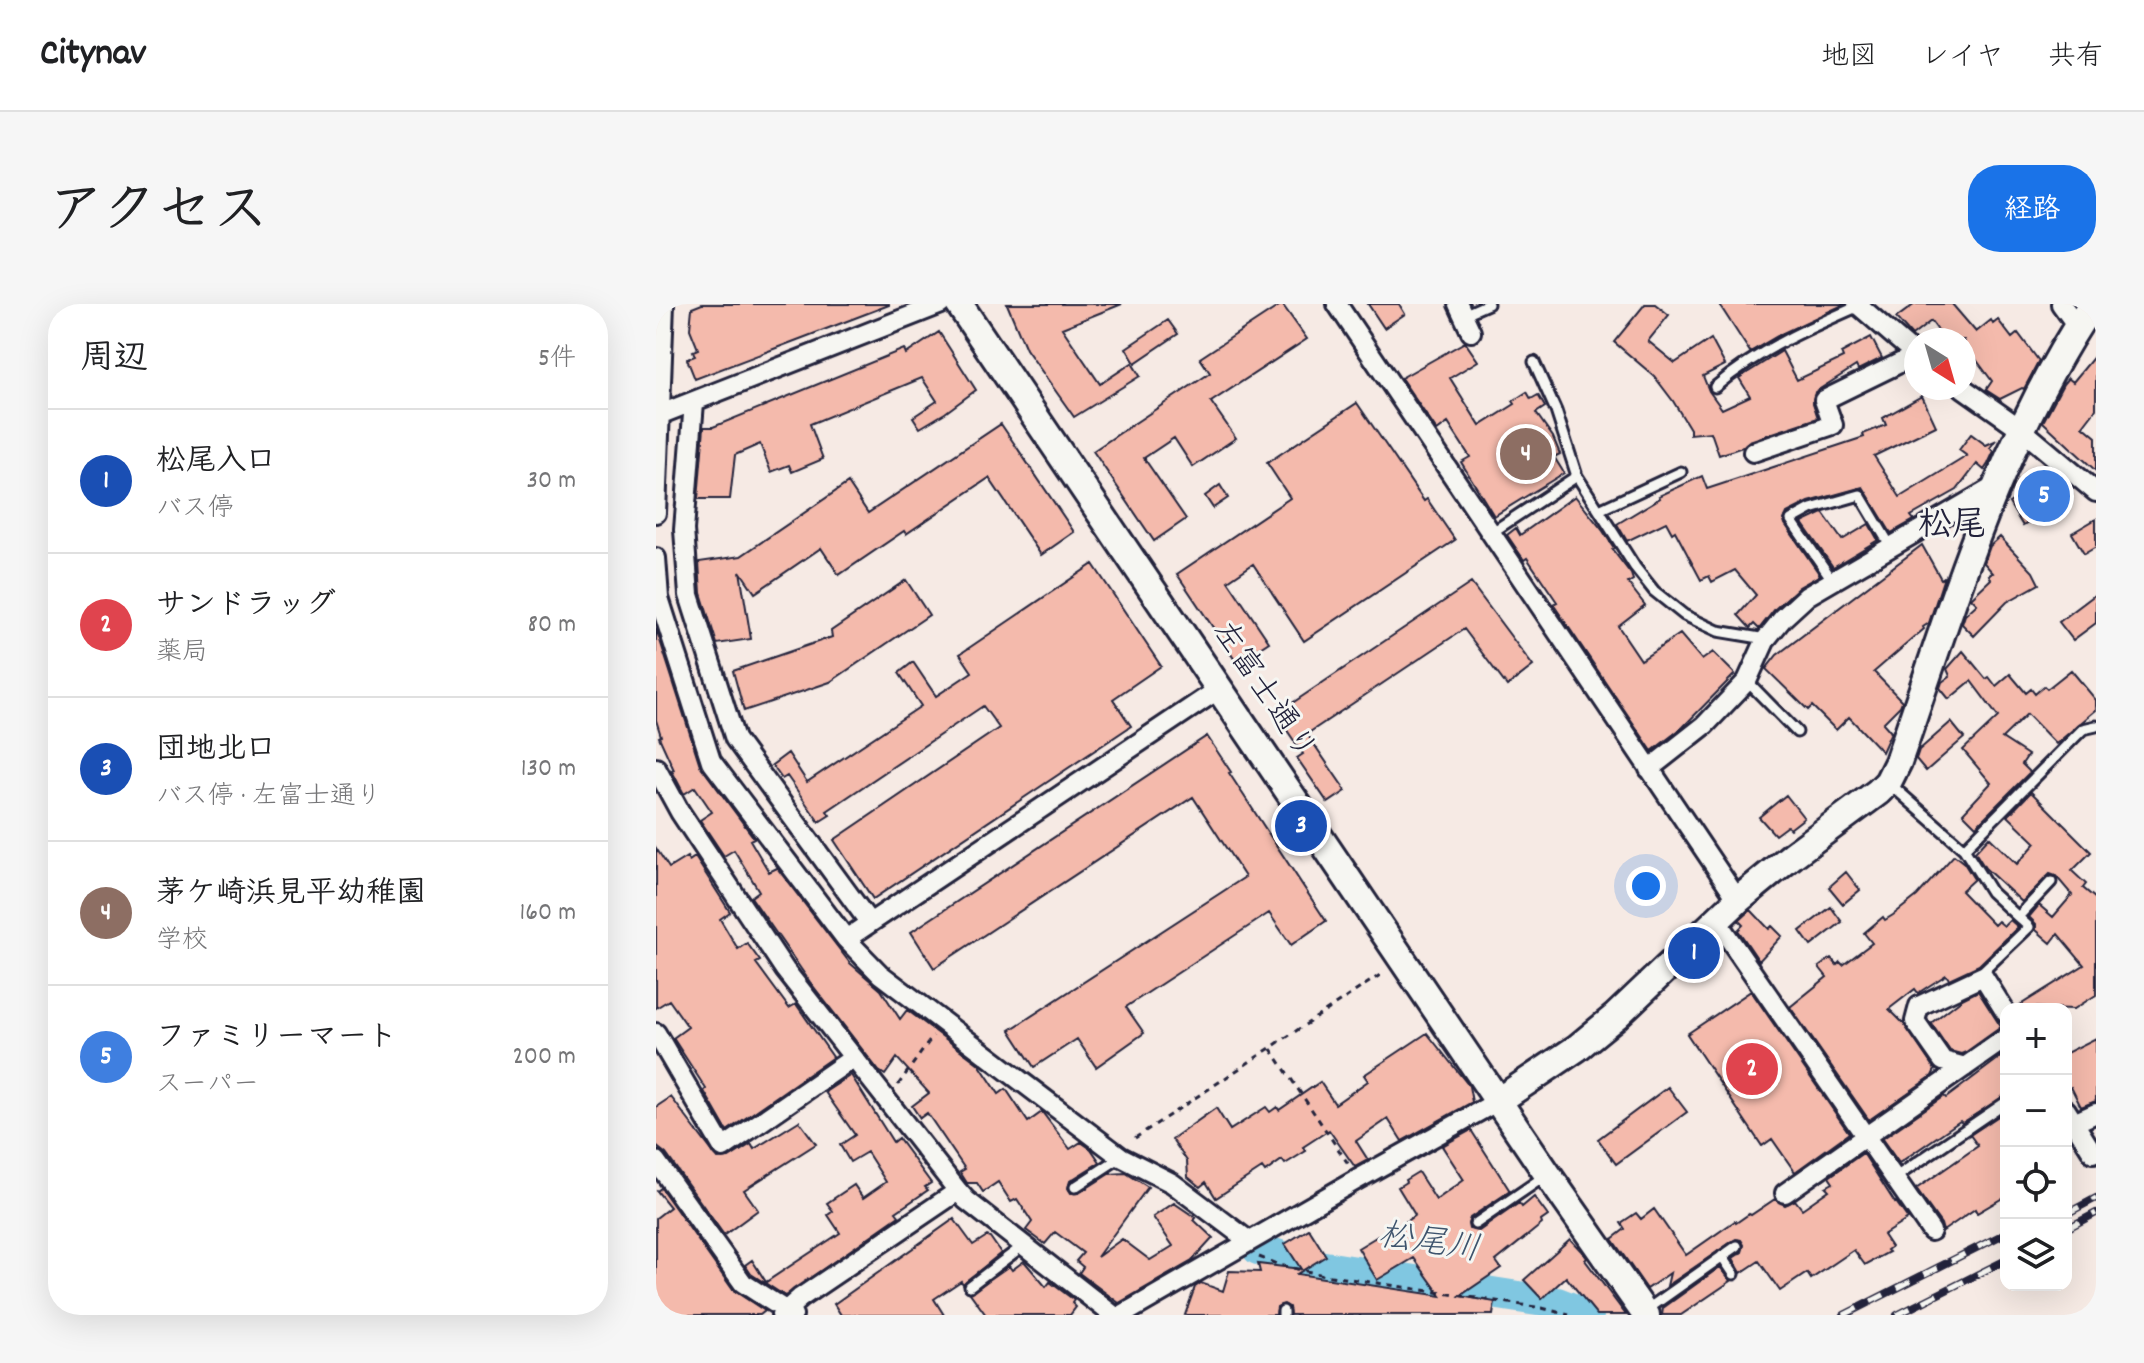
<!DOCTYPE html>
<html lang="ja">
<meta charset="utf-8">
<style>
body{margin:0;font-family:Dekko,"Klee One",sans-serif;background:#f6f6f6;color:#202124}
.controls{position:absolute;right:24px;bottom:24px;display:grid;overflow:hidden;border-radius:16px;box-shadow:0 8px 32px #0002}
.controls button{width:72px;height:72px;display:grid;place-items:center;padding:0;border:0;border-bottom:2px solid #e0e0e0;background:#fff;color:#202124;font:40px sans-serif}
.compass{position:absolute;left:1248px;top:24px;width:72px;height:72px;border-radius:50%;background:#fff;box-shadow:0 8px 32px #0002;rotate:143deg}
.you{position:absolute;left:990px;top:582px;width:28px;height:28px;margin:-20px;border:6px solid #fff;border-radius:50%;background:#1a73e8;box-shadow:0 0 0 12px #1a73e833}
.badge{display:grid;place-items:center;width:52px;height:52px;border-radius:50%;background:#1a73e8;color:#fff;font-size:26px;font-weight:700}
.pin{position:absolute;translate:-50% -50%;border:4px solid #fff;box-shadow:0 2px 8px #0006}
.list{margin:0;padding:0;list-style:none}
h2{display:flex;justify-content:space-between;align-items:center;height:104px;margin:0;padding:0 32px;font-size:34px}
h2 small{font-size:26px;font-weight:400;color:#757577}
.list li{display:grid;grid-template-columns:52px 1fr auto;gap:24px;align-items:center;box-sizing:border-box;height:144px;padding:0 32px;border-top:2px solid #e0e0e0}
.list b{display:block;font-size:30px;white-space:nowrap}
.list p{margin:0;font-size:26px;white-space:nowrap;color:#757577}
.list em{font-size:26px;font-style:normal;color:#757577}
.icon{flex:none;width:44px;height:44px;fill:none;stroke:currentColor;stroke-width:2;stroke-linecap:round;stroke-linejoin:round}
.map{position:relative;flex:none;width:1440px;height:1011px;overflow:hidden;border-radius:32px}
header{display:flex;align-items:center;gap:48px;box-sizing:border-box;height:112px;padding:0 40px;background:#fff;border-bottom:2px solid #e0e0e0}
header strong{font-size:38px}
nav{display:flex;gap:44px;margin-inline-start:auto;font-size:28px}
.intro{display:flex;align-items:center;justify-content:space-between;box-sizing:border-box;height:192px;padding:0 48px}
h1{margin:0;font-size:56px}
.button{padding:20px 36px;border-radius:32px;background:#1a73e8;color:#fff;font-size:28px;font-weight:700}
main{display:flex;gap:48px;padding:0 48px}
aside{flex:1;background:#fff;border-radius:32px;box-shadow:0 8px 32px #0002}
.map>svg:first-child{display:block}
</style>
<header>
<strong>Citynav</strong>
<nav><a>地図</a><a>レイヤ</a><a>共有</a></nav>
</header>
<div class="intro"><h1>アクセス</h1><a class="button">経路</a></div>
<main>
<aside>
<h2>周辺<small>5件</small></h2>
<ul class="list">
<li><span class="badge" style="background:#1a4fb4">1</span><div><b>松尾入口</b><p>バス停</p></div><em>30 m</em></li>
<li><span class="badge" style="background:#e0444e">2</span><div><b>サンドラッグ</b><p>薬局</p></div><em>80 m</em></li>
<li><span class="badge" style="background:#1a4fb4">3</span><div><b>団地北口</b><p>バス停 · 左富士通り</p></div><em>130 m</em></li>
<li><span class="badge" style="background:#8d6e63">4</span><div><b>茅ケ崎浜見平幼稚園</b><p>学校</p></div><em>160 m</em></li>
<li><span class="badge" style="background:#3f7fe0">5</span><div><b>ファミリーマート</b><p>スーパー</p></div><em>200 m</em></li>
</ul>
</aside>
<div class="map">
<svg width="1440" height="1011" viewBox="0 0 1440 1011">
<rect width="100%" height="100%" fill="#f6eae4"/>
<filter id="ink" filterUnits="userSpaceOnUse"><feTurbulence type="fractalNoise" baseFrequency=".0125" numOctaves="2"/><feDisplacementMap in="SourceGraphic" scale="16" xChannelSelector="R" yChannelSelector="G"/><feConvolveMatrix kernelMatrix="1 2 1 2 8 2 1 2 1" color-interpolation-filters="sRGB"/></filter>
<g filter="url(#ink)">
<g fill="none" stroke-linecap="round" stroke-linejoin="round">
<!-- river -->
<path stroke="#80c7e1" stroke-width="32" d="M602 945 649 960 901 999 932 1011"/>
</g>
<!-- building -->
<path fill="#f4baac" stroke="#22223b" stroke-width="2" d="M46 0H233V1L39 75 31 55 39 52 37 47 42 45 34 25 36 4Z
M351 0H466L406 24 444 80 476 59 484 72 418 113 370 45Z
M626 0 651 35 555 98 580 134 537 163 518 134 488 154 530 215 498 237 437 147 554 69 544 54Z
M712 0H743L749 10 728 24Z
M989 0H999L1013 11 992 37 1019 59 1055 35 1069 61 1047 72 1053 87 1066 105 1094 92 1083 74 1126 47 1141 76 1187 54 1185 49 1215 33 1226 54 1202 66 1200 62 1159 88 1157 99 1162 114 1093 137 1087 143 1063 151 1055 128 1034 130V125L1017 97 998 72 958 38Z
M1063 0H1189L1125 30 1094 48Z
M1259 0H1296L1320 28 1335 16 1337 20 1342 16 1356 34 1362 29 1383 57 1368 85 1366 84 1344 95 1330 86 1336 77 1319 54 1308 64V36H1289L1275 17 1256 32 1240 14Z
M512 16 522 30 479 59 470 44Z
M283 28 320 86 289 109 264 124 257 113 281 97 266 74 154 120 167 155 136 168 133 161 115 168 104 140 79 151 74 195H42L48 123H57L248 45 250 50Z
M809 38 822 57 794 74 824 122 859 100 857 97 871 88 875 95 882 91 889 103 880 109 897 133 904 150 898 153 908 169 838 212 805 158 814 153 792 119 781 127 745 74Z
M1440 50V105L1427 122 1440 133V167L1387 118 1407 80 1412 74 1417 78Z
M1266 92 1280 122 1218 152 1244 193 1311 152 1303 146 1315 130 1330 141 1339 137 1334 144 1338 147 1332 160 1328 166 1321 160 1301 186 1255 212 1258 216 1235 229 1207 183 1153 198 1131 209 1128 216 1129 220 1164 271 1143 283 1119 305 1103 325 1098 320 1094 324 1082 311 1100 291 1079 266 1056 278 1053 272 1045 276 1019 227 1016 229 1010 218 971 237 961 220 1004 194 1003 192 1046 172 1051 185 1208 133 1207 130 1230 121 1227 114Z
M701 99 768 197 771 195 799 236 648 337 597 260 572 277 613 338 581 359 521 270 634 194 611 159Z
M345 120 418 228 385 251 333 174 250 230 248 227 183 271 165 244 99 289 84 267 95 335 61 340 45 289 43 258 85 252 192 179 212 209Z
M1400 170 1416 191 1367 222 1353 199Z
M564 181 572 194 557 204 549 192Z
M919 192 947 227 958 244 956 245 975 270 977 276 972 279 989 301 962 322 985 356 1024 330 1046 356 1057 348 1079 370 1027 423 996 447 897 300 901 298 871 254 868 256 851 231 860 224 864 231Z
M1167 209 1186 236 1213 220 1222 236 1177 263 1146 219Z
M1440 215V243L1428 250 1416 229Z
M1344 233 1377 268 1383 280 1351 298 1318 332 1306 320 1309 311 1321 300 1315 294 1335 275 1333 271 1337 269 1328 259 1334 242Z
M1266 241 1285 275 1288 273 1273 319 1267 323 1268 325 1218 368 1246 397 1244 402 1227 419 1235 428 1226 448 1193 413 1180 426 1156 402 1152 406 1110 365 1121 351Z
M437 260 505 362 457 395 475 422 217 595 178 536 343 424 327 402 171 507 174 511 163 518 131 472 126 475 116 461 132 449 151 478 265 402 243 369 257 358 280 392 316 368 304 350Z
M250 276 273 311 174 378 88 407 77 367 176 333 175 327Z
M815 279 877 362 851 382 808 325 651 430 690 487 672 499 641 454 647 450 620 410Z
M1440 290V319L1417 336 1403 318Z
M0 324 44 461 98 534 94 536 113 568 121 564 194 659 225 686 244 715 251 706 323 760 343 790 350 785 372 818 386 808 414 845 425 838 435 845 444 858 414 877 412 884 415 889H423L453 870 470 869 492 883 441 953 466 935 494 956 517 942 497 913 518 899 540 914 538 916 557 934 536 957 463 999 423 969 427 963 420 957 427 949 399 928 389 940 370 926 376 918 361 895 355 898 342 878 327 888 321 879H311L304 868 309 865 271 809 264 814 256 802 273 789 241 754 229 771 223 767 154 678 95 593 103 587 78 546 68 552 44 516 56 508 39 483 28 490 16 467 18 466 3 433 5 432 0 416Z
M1307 347 1330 375 1333 373 1340 382 1354 370 1370 389 1375 385 1379 390 1388 382 1391 385 1415 366 1440 396V406L1400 440 1371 410 1346 434 1372 451 1366 460 1374 468 1320 522 1307 509 1335 479 1307 446 1342 413 1315 377 1293 395 1284 384 1286 378 1294 372 1291 365Z
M1295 418 1308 434 1270 467 1260 455 1263 446Z
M551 432 575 468 573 469 670 617 635 641 613 609 470 703 488 729 440 763 421 735 378 763 354 726 589 573 537 493 278 664 255 628Z
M1375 488 1435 548 1416 567 1430 580 1427 584 1440 595V691L1418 705 1361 703 1428 661 1402 630 1395 639 1380 626V620L1373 613 1383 601 1397 613 1416 591 1400 572 1394 570 1366 598 1329 564 1319 548 1333 533 1361 560 1380 539 1352 512Z
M1130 491 1148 514 1134 525 1131 522 1119 531 1103 513Z
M0 544 13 564 31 553 33 557 39 553 74 608 64 615 82 645 91 639 104 657 100 659 133 704 140 700 177 753 71 827 48 787 50 785 17 734 32 723 13 696 0 704Z
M1298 551 1308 559 1318 575 1305 587 1338 621 1342 617 1348 622 1354 616 1362 623 1323 661 1293 675 1290 671 1262 689 1259 685 1233 705 1248 720 1279 766 1276 772 1213 816 1134 703 1171 673 1163 663 1175 654 1181 661 1184 658 1187 661 1216 639 1208 629 1227 613 1229 616 1237 611 1261 592Z
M1190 568 1204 586 1187 600 1173 583Z
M1175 603 1186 618 1155 642 1144 627Z
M1095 606 1113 625 1116 622 1126 632 1103 657 1082 626 1087 621 1083 617Z
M1095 687 1193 829 1139 868 1116 835 1106 842 1031 730Z
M1322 687 1345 723 1310 748 1305 750 1294 747 1275 719 1306 695Z
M771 729 813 782 816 798 746 837 732 815 700 837 712 856 699 863 673 826 647 843 650 847 629 860 626 856 609 868 606 864 560 894 550 878 544 883 532 873 531 857 516 835 560 804 574 826 610 803 614 808 621 803 623 806 664 778 679 800 712 777 708 771Z
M1440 734V797L1425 803 1415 783 1410 785V749Z
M1350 749V791L1306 819 1304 817 1243 859 1226 835 1288 792 1290 794Z
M195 771 237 838 242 834 275 879 269 883 272 886 240 908 243 912 129 992 95 970 89 961 96 956 110 978 184 929 172 911 177 907 171 899 198 881 207 894 230 878 211 848 194 858 184 841 199 831 169 788Z
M1012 783 1031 808 960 860 942 835Z
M15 793 62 855 73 854 95 840 98 845 143 817 160 840 88 886 102 906 68 931 10 850 0 842V803Z
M1350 807V892L1321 909 1319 905 1287 927 1285 920 1260 885 1322 842 1314 831Z
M815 826 854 887 814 914 812 920 813 925 823 927 863 899 866 903 878 893 892 912 885 917 886 920 840 957 845 964 804 992 839 998 837 1011H634L633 1003 628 1000 621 1003 620 1011H529L539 983 545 979 567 987 573 967 604 968 602 960 645 965 629 940 653 925 670 952 641 970 785 992 758 954 721 976 702 944 730 927 732 930 759 911 742 883 750 878 749 876 762 868 780 896 808 876 786 842Z
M1207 849 1239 899 1240 898 1252 915 1227 931 1235 943 1231 946 1233 948 1209 961 1198 946 1155 975 1151 969 1124 987 1103 957 1085 969 1077 954 1086 948 1088 941 1085 936 1080 935 1011 982 1014 969 991 985 956 935 969 925 965 919 980 909 985 915 998 905 1030 951 1079 917 1080 919 1093 910 1095 911 1119 895 1129 901 1139 896 1146 905 1173 886 1170 883 1177 879 1173 873Z
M5 884 77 986 109 1007 104 1011H0V914L14 903 1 887Z
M298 915 317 941 331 932 334 933 345 949 307 980 305 977 278 995 288 1011H185L178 1000Z
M914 935 928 950 931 954 929 956 970 1011H941L910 973 886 995 868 976Z
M368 957 390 983 394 978 418 996 416 999 420 1003 414 1011H330L314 989 353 962 356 966Z
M1064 963 1075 977 1025 1011H1006L1007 1004Z"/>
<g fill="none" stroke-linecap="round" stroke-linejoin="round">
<defs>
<path id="lane" d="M807 11 832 0
M878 58 900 107 921 172 979 263 998 287 1028 311 1062 327 1110 335
M1059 83C1104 45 1150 25 1203 2
M943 206 1025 168
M835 229 921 172
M1177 277 1135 216 1155 205 1204 191 1235 243
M1091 377 1141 428
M1234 480 1308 545 1427 425 1440 422
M1308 545 1335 588 1362 613 1395 578
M1327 672 1325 669 1373 623 1362 613
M1237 875 1350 798
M419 883 465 853
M819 920 889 872
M1066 952 1078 970
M314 982 368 941
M989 1007 1081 942
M627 1011V1007"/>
<path id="street" d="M681 0 1082 596
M802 0 815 28
M1201 0 1260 51
M1405 0 1421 22
M1307 84 1365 125 1440 188
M38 98 28 226 33 291 79 435 213 618
M0 112 285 0
M1097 148 1177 121 1168 96 1260 51
M0 209 8 0
M0 254 3 294 55 457 190 635 224 670 465 853 516 879 593 937
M0 464 24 508 129 666 302 887 310 896 457 1011
M993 465 1049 421 1091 377 1110 335 1127 314 1151 292 1341 181
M1060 616 1275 927
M190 635 563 385
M0 729 67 844 197 754
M1309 763 1287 757 1259 717 1263 702 1327 672 1350 709
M1410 806 1437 849
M1418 819 1440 809
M0 857 87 979 137 1011
M1129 889 1350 734
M125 1011 144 994 302 887
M466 1011 702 875 842 797"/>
<path id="secondary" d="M303 0 892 871 990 1011
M842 797 921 744 960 712 1082 596 1137 551 1222 488 1232 478 1242 458C1296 302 1343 138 1436 0"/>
</defs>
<!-- lane casing -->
<use href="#lane" stroke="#22223b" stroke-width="15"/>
<!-- street casing -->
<use href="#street" stroke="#22223b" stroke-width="24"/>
<!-- secondary casing -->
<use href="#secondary" stroke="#22223b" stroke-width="32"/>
<!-- path -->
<path stroke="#22223b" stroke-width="3" stroke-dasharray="6 6" stroke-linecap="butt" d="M615 745 693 861
M242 781 277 732
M479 834 727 669
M603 953 623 961 668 971 886 1004 913 1011"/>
<!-- lane -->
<use href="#lane" stroke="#f6f6f2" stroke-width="9"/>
<!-- street -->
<use href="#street" stroke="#f6f6f2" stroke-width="18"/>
<!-- secondary -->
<use href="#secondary" stroke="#f6f6f2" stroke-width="26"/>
<defs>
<path id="rail" d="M1410 910 1440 894
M1410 925 1440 909
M1188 1011 1350 929
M1241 1011 1350 956"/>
</defs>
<!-- rail casing -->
<use href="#rail" stroke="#22223b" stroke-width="8"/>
<!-- rail -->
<use href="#rail" stroke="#f6f6f2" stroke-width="5" stroke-dasharray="15" stroke-linecap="butt"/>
</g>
</g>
<g text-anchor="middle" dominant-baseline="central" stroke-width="6" stroke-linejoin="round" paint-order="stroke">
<!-- street labels -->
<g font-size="32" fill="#22223b" stroke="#f6f6f2">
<text transform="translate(606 388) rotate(56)">左富士通り</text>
</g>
<!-- neighbourhood labels -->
<g font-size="34" font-weight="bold" fill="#22223b" stroke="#f6f6f2">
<text x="1296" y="223">松尾</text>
</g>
<!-- water labels -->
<g font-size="34" font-style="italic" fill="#3e546d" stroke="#f6f6f2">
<text transform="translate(773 941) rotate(9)">松尾川</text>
</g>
</g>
</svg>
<div class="controls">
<button>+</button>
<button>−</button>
<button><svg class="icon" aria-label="locate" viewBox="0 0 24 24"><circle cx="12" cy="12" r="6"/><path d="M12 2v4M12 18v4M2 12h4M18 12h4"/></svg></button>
<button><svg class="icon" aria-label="layers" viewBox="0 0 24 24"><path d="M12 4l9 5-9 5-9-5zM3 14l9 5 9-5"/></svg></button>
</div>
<svg class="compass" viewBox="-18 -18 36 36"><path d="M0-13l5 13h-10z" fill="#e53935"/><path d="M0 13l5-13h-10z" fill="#757577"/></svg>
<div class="you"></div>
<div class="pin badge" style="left:1038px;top:649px;background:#1a4fb4">1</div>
<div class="pin badge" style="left:1096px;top:765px;background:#e0444e">2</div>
<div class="pin badge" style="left:645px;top:522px;background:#1a4fb4">3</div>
<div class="pin badge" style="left:870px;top:150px;background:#8d6e63">4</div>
<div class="pin badge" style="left:1388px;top:192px;background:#3f7fe0">5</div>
</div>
</main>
